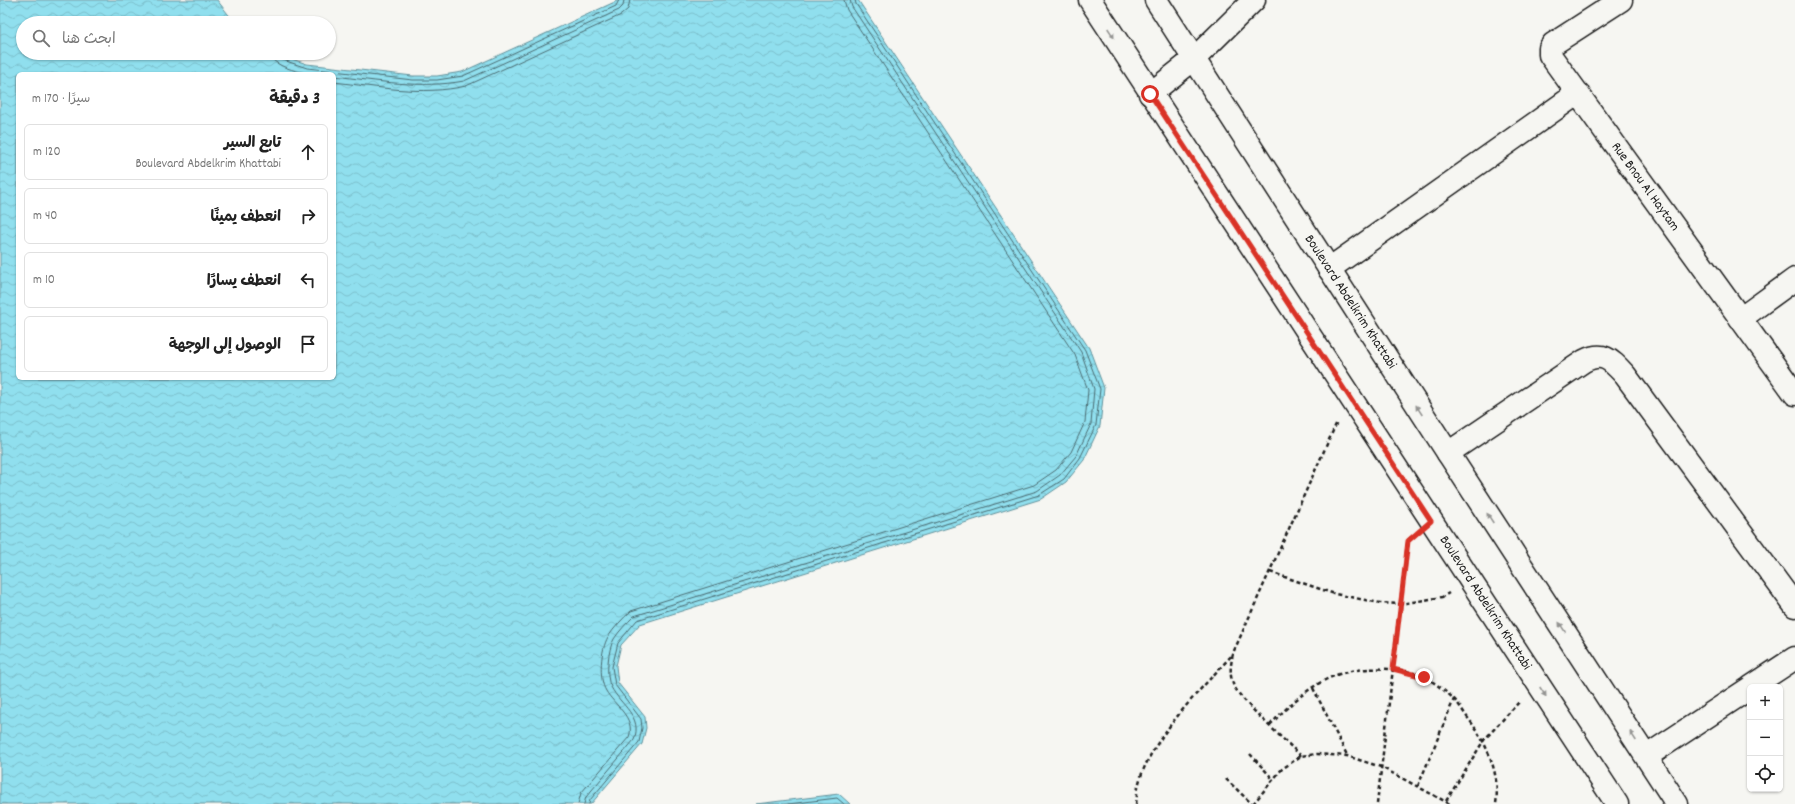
<!DOCTYPE html>
<html lang="ar">
<meta charset="utf-8">
<style>
body{margin:0;font-family:Dekko,"Playpen Sans Arabic",sans-serif;background:#f6f6f6;color:#222;direction:rtl}
.controls{position:absolute;right:12px;bottom:12px;display:grid;overflow:hidden;border-radius:6px;box-shadow:0 1px 3px #0004}
.controls button{width:36px;height:36px;display:grid;place-items:center;padding:0;border:0;border-bottom:1px solid #e0e0e0;background:#fff;color:#222;font:20px sans-serif}
.stop{position:absolute;width:12px;height:12px;margin:-9px;border:3px solid #d93025;border-radius:50%;background:#fff}
.stop.end{background:#d93025;border-color:#fff;box-shadow:0 1px 4px #0008}
.list{margin:0;padding:0;list-style:none}
h2{display:flex;justify-content:space-between;align-items:center;height:52px;margin:0;padding:0 16px;font-size:17px}
h2 small{font-size:13px;font-weight:400;color:#767676}
.list li{display:grid;grid-template-columns:26px 1fr auto;gap:12px;align-items:center;box-sizing:border-box;height:56px;margin:0 8px 8px;padding:0 8px;border:1px solid #e0e0e0;border-radius:6px}
.list b{display:block;font-size:15px;white-space:nowrap}
.list p{margin:0;font-size:13px;white-space:nowrap;color:#767676}
.list em{font-size:13px;font-style:normal;color:#767676}
.icon{flex:none;width:22px;height:22px;fill:none;stroke:currentColor;stroke-width:2;stroke-linecap:round;stroke-linejoin:round}
.map{position:relative;flex:none;width:1795px;height:804px;overflow:hidden;direction:ltr}
.search{position:absolute;background:#fff;box-shadow:0 1px 3px #0004;left:16px;top:16px;width:320px;height:44px;display:flex;align-items:center;gap:10px;box-sizing:border-box;padding:0 14px;border-radius:22px;color:#767676;font-size:15px}
.panel{position:absolute;background:#fff;box-shadow:0 1px 3px #0004;left:16px;top:72px;width:320px;height:308px;border-radius:6px;direction:rtl}
.map>svg:first-child{display:block}
</style>
<div class="map">
<svg width="1795" height="804" viewBox="0 0 1795 804">
<defs>
<pattern id="water-waves" width="16" height="10" patternUnits="userSpaceOnUse"><rect width="16" height="10" fill="#90dfee"/><path d="M0 5q4-4 8 0t8 0" fill="none" stroke="#7cbfcc"/></pattern>
</defs>
<rect width="100%" height="100%" fill="#f6f6f2"/>
<filter id="ink" filterUnits="userSpaceOnUse"><feTurbulence type="fractalNoise" baseFrequency=".025" numOctaves="2"/><feDisplacementMap in="SourceGraphic" scale="8" xChannelSelector="R" yChannelSelector="G"/><feConvolveMatrix kernelMatrix="1 2 1 2 8 2 1 2 1" color-interpolation-filters="sRGB"/></filter>
<g filter="url(#ink)">
<!-- water -->
<path fill="url(#water-waves)" stroke="#62919a" fill-rule="evenodd" d="M0 0H217L235 23H23V53H273L307 64 413 76H437L462 72 619 0H858L1089 348 1104 388 1100 426 1084 460 1066 482 1041 499 640 624 621 645 616 666 618 683 645 717 646 728 642 744 591 804H0ZM18 74H334V378H18Z
M839 794 850 804H756Z"/>
<g fill="none" stroke-linecap="round" stroke-linejoin="round">
<!-- shore -->
<path stroke="#4a6a70" stroke-width="1" d="M270 53C270 67 303 73 314 74
M275 53 277 58 307 68 413 80H437L463 76 616 6 619 0
M334 76C378 81 421 89 464 81L619 10 623 6 624 0
M334 82C378 87 422 96 466 86L621 15 628 9 630 0
M578 804 581 793 629 737C636 718 614 705 606 691 598 678 601 649 608 637 614 628 623 618 631 611L1034 485 1056 470 1071 452 1085 422 1088 390 1075 355 847 10 844 0
M584 804 586 797 634 740C643 716 621 706 611 687 605 677 608 649 614 639 619 631 627 623 634 616L1037 491 1060 475 1076 456 1091 424 1094 389 1081 352 852 7 850 0
M589 804 590 800 639 742 642 728 641 719 615 685 612 667 618 643 637 620 1039 495 1064 479 1080 458 1096 425 1100 389 1085 350 856 4 855 0
M788 804 837 798 844 804"/>
<defs>
<path id="minor" d="M1621 0 1553 44 1550 48V55L1795 394
M1150 94 1194 59 1254 0
M1329 269 1578 93
M1740 319 1795 279
M1448 453 1584 361C1604 351 1611 360 1625 375L1795 606
M1751 687 1795 658
M1647 756 1750 688"/>
<path id="tertiary" d="M1090 0 1617 804
M1156 0 1448 453 1677 804"/>
</defs>
<!-- minor casing -->
<use href="#minor" stroke="#1c1c1c" stroke-width="25"/>
<!-- tertiary casing -->
<use href="#tertiary" stroke="#1c1c1c" stroke-width="25"/>
<!-- path -->
<path stroke="#1c1c1c" stroke-width="2.5" stroke-dasharray="4 3" stroke-linecap="butt" d="M1270 572 1335 594 1380 603 1401 604 1442 597 1449 593
M1313 688 1347 755
M1270 725C1288 706 1309 686 1334 676 1359 666 1400 666 1424 677 1433 681 1445 691 1453 698 1460 705 1465 715 1471 722 1488 746 1500 774 1496 804
M1250 754 1273 779
M1301 756C1286 741 1239 700 1233 684 1229 673 1231 664 1233 653L1337 422
M1226 779 1252 804
M1418 786 1454 699
M1446 801 1484 740 1520 701
M1136 804C1137 797 1137 789 1139 783 1150 739 1203 687 1233 654
M1253 804 1282 769 1301 756 1317 754 1347 756 1381 767 1450 804
M1377 804 1408 541 1413 536"/>
<!-- minor -->
<use href="#minor" stroke="#f6f6f2" stroke-width="22"/>
<!-- tertiary -->
<use href="#tertiary" stroke="#f6f6f2" stroke-width="22"/>
</g>
<!-- one-way arrows -->
<defs><path id="oneway-solid" d="M-6-.8H1V-3.2L6.5 0L1 3.2V.8H-6Z"/></defs>
<g fill="#949492">
<use href="#oneway-solid" transform="translate(1111 33) rotate(57)"/>
<use href="#oneway-solid" transform="translate(1419 410) rotate(-123)"/>
<use href="#oneway-solid" transform="translate(1490 518) rotate(-123)"/>
<use href="#oneway-solid" transform="translate(1562 627) rotate(-123)"/>
<use href="#oneway-solid" transform="translate(1543 692) rotate(57)"/>
<use href="#oneway-solid" transform="translate(1633 736) rotate(-123)"/>
</g>
</g>
<g fill="none" stroke-linecap="round" stroke-linejoin="round" filter="url(#ink)">
<!-- route -->
<path stroke="#d93025" stroke-width="5" d="M1150 94 1431 521 1408 541 1393 669 1424 677"/>
</g>
<g text-anchor="middle" dominant-baseline="central" stroke-width="3.5" stroke-linejoin="round" paint-order="stroke">
<!-- street labels -->
<g font-size="14" fill="#1c1c1c" stroke="#f6f6f2">
<text transform="translate(1645 187) rotate(54)">Rue Bnou Al Haytam</text>
<text transform="translate(1350 302) rotate(57)">Boulevard Abdelkrim Khattabi</text>
<text transform="translate(1485 603) rotate(57)">Boulevard Abdelkrim Khattabi</text>
</g>
</g>
</svg>
<div class="controls">
<button>+</button>
<button>−</button>
<button><svg class="icon" aria-label="locate" viewBox="0 0 24 24"><circle cx="12" cy="12" r="6"/><path d="M12 2v4M12 18v4M2 12h4M18 12h4"/></svg></button>
</div>
<div class="stop" style="left:1150px;top:94px"></div>
<div class="stop end" style="left:1424px;top:677px"></div>
<div class="search"><svg class="icon" aria-label="search" viewBox="0 0 24 24"><circle cx="10" cy="10" r="6"/><path d="M15 15l6 6"/></svg>ابحث هنا</div>
<section class="panel">
<h2>3 دقيقة<small>سيرًا · 170 m</small></h2>
<ul class="list">
<li><svg class="icon" aria-label="ahead" viewBox="0 0 24 24"><path d="M12 20V5M6 11l6-6 6 6"/></svg><div><b>تابع السير</b><p>Boulevard Abdelkrim Khattabi</p></div><em>120 m</em></li>
<li><svg class="icon" aria-label="right" viewBox="0 0 24 24"><path d="M7 20v-9h11M14 6l5 5-5 5"/></svg><div><b>انعطف يمينًا</b></div><em>40 m</em></li>
<li><svg class="icon" aria-label="left" viewBox="0 0 24 24"><path d="M17 20v-9H6M10 6l-5 5 5 5"/></svg><div><b>انعطف يسارًا</b></div><em>10 m</em></li>
<li><svg class="icon" aria-label="arrive" viewBox="0 0 24 24"><path d="M6 21V4h12l-3 4 3 4H6"/></svg><div><b>الوصول إلى الوجهة</b></div></li>
</ul>
</section>
</div>
